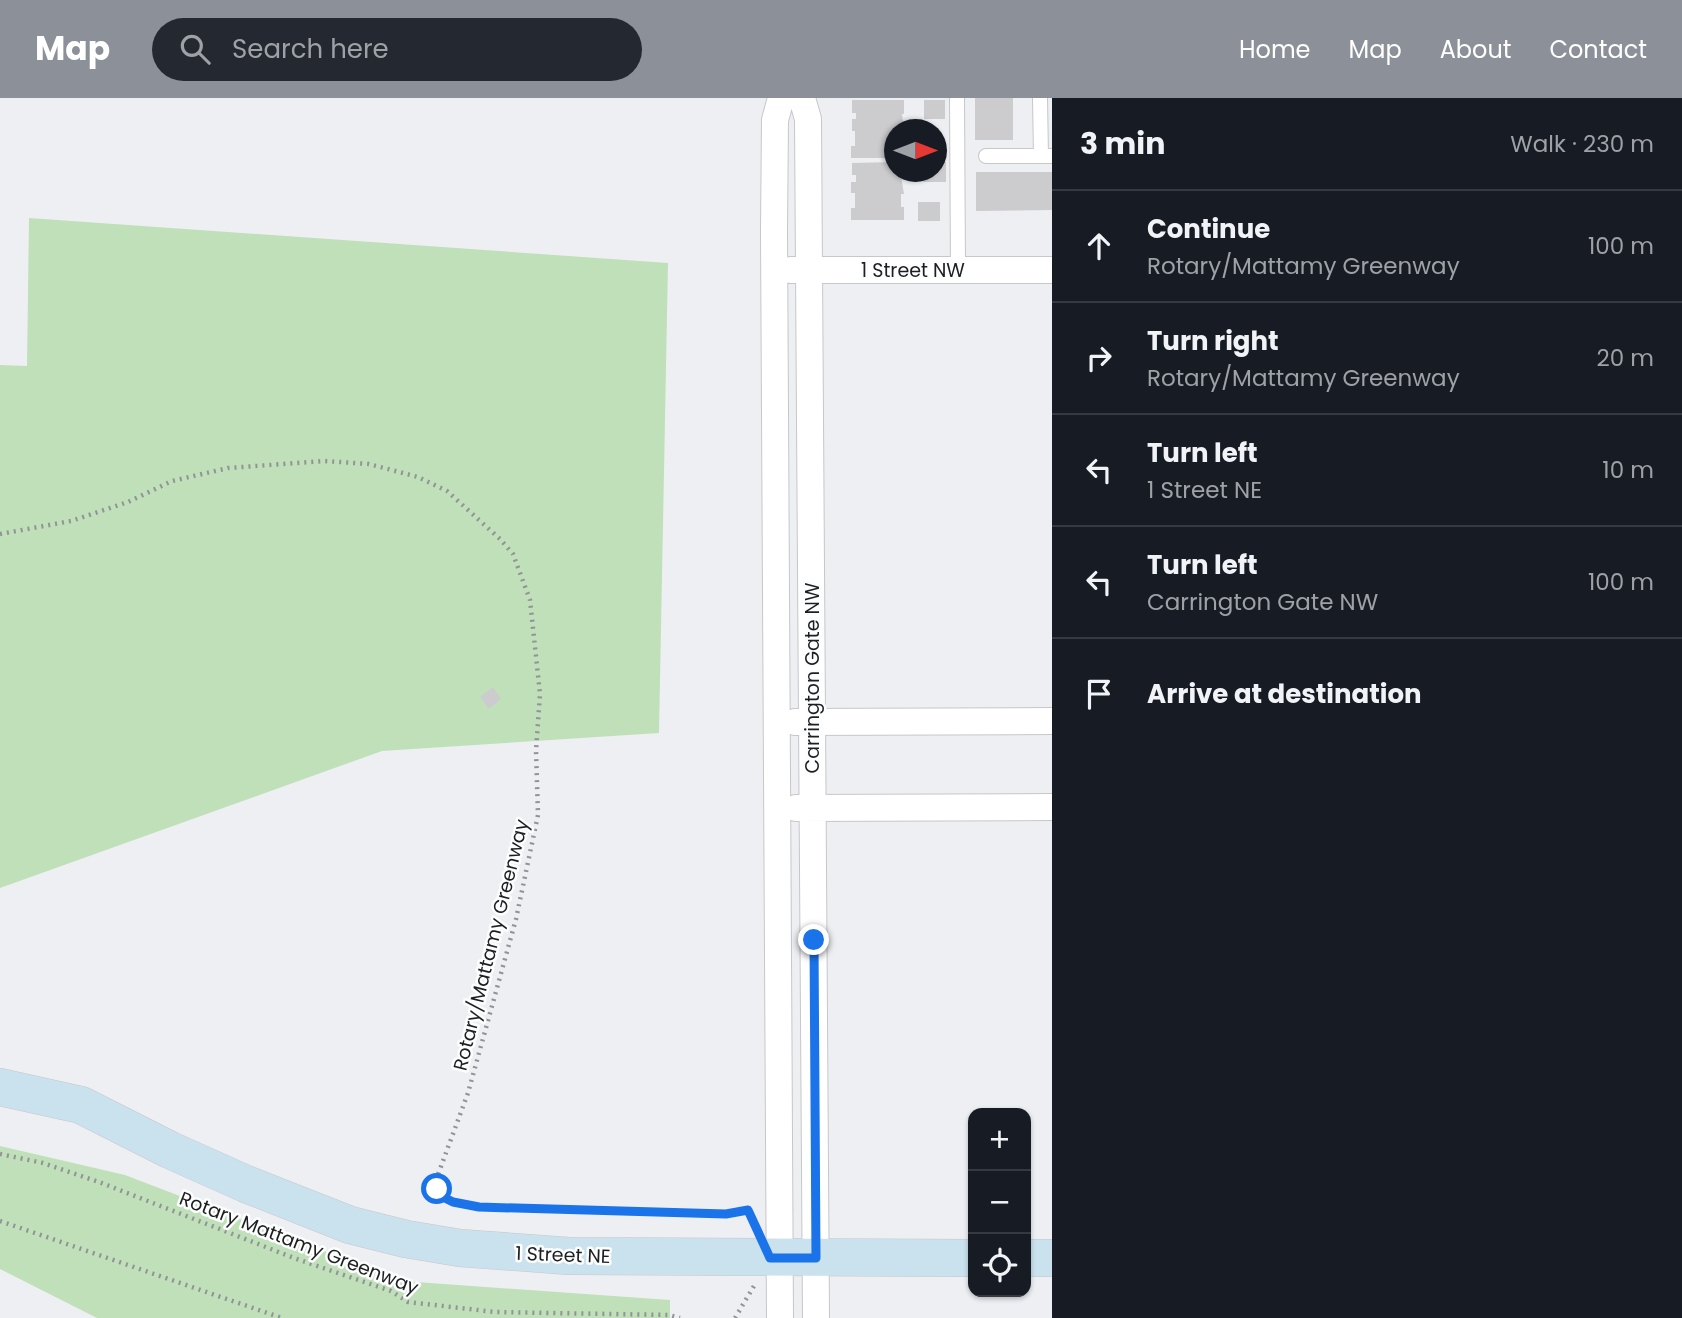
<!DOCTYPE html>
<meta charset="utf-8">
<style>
body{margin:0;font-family:Poppins,sans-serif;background:#242831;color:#f1f3f6}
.controls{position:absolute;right:21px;bottom:21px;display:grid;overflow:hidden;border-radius:14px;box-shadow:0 2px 5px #0004}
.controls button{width:63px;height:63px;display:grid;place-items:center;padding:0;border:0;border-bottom:2px solid #363941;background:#171b24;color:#f1f3f6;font:35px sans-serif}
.compass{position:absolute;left:884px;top:21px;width:63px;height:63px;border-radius:50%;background:#171b24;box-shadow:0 2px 5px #0004;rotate:90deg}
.stop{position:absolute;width:21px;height:21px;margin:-16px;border:5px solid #1a73e8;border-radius:50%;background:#fff}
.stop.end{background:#1a73e8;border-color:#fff;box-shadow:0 2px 7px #0008}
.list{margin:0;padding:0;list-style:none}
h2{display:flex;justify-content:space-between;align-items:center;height:91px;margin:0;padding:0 28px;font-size:30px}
h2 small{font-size:23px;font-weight:400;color:#9ea1a6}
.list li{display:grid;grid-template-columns:46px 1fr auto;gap:21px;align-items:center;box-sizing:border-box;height:112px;padding:0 28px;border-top:2px solid #363941}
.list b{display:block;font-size:26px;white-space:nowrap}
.list p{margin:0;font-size:23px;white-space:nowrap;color:#9ea1a6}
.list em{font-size:23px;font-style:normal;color:#9ea1a6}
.icon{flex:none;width:38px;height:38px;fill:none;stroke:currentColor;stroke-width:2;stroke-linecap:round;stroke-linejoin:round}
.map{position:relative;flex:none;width:1052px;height:1220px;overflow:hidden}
header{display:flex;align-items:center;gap:42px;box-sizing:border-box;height:98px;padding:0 35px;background:#8c9099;color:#fff}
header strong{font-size:33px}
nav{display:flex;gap:38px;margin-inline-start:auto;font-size:24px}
.search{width:490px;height:63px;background:#242831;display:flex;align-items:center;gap:18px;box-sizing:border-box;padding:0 24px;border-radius:38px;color:#9ea1a6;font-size:26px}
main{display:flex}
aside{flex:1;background:#171b24}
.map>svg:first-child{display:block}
</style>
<header>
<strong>Map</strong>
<div class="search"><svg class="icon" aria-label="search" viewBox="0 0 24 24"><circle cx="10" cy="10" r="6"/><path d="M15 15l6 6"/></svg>Search here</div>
<nav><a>Home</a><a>Map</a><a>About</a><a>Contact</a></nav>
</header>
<main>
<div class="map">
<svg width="1052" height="1220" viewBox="0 0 1052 1220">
<rect width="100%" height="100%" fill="#eeeff2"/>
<!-- green -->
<path fill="#c0e0ba" d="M29 120 668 165 659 635 382 653 0 790V267L27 268Z
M0 1048 125 1077 402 1183 670 1202V1220H97L0 1171Z"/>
<!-- building -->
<path fill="#ccccce" d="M975 0H1013V42H975Z
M852 2H904V16H902L904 32H894V60H851V48H855V33H852V21H856V15H852Z
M924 2H945V21H924Z
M936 42H945V61H936Z
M894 64V74H904V78H901L904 96H901V109H904V122H851V110H855V95H851V84H856V77H852V65Z
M936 64H946V84H923V74H936Z
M976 74H1052V112L976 113Z
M918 104H940V123H918Z
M493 589 501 601 489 611 480 599Z"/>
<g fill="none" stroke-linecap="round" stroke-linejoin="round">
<defs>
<path id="lane" d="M957 0 958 172
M1040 0 1041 58H1052
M986 58H1041"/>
<path id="street" d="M802 0 808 21 816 1220
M791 172H1052
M795 624 1052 623
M796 710 1052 709
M780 1220 774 133 775 22 781 0"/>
<path id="secondary" d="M0 989 81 1007 170 1052 246 1086 350 1127 406 1141 460 1150 569 1158 973 1160
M1026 1160H1052"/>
</defs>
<!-- lane casing -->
<use href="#lane" stroke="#c7c7ca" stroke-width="16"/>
<!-- street casing -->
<use href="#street" stroke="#c7c7ca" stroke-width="28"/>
<!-- secondary casing -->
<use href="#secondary" stroke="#c7c7ca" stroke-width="38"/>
<!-- path -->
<path stroke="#929395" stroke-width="4.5" stroke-dasharray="2 5" stroke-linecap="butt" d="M0 436 71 423 128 404 172 383 228 370 325 363 369 366 418 379 447 393 500 441 513 456 530 502 540 596 536 653 538 717 516 821 468 995 436 1082C439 1105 460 1106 479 1109L726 1116 748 1112 755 1128
M0 1056 43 1065 99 1084 294 1160 391 1193 408 1204 495 1214 668 1217 680 1220
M0 1123 282 1220
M735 1220 754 1188"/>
<!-- lane -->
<use href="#lane" stroke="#fff" stroke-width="14"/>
<!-- street -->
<use href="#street" stroke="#fff" stroke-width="26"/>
<!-- secondary -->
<use href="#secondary" stroke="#cae1ee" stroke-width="37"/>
</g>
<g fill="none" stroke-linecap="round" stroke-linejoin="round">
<!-- route -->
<path stroke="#1a73e8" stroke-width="9" d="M437 1091 443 1099 453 1104 479 1109 726 1116 748 1112 770 1160H816L814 842"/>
</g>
<g text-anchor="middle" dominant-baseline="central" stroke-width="5" stroke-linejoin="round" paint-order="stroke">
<!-- street labels -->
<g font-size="19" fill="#1e1e1f" stroke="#fcfdff">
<text x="913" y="172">1 Street NW</text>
<text transform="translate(812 580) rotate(-90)">Carrington Gate NW</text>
<text transform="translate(491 847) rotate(-76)">Rotary/Mattamy Greenway</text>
<text transform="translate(299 1145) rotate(21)">Rotary Mattamy Greenway</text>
<text transform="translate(563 1157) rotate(2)">1 Street NE</text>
</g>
</g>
</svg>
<div class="controls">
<button>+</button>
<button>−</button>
<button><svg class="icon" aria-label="locate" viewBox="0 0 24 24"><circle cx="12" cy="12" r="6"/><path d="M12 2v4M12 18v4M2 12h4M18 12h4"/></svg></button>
</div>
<svg class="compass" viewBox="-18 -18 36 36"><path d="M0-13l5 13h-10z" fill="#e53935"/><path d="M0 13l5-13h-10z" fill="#9ea1a6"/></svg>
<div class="stop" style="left:437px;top:1091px"></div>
<div class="stop end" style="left:814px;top:842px"></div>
</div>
<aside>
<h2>3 min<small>Walk · 230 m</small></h2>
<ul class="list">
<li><svg class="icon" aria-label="ahead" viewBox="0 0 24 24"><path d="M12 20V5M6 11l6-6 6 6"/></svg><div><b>Continue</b><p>Rotary/Mattamy Greenway</p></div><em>100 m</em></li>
<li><svg class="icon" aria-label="right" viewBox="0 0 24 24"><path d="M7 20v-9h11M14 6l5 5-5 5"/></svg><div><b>Turn right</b><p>Rotary/Mattamy Greenway</p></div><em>20 m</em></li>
<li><svg class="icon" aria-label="left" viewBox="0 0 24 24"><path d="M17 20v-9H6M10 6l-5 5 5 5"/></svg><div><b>Turn left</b><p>1 Street NE</p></div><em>10 m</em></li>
<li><svg class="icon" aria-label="left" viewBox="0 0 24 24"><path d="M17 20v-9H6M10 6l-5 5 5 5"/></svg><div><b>Turn left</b><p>Carrington Gate NW</p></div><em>100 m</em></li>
<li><svg class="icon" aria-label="arrive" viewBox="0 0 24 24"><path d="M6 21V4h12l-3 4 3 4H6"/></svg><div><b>Arrive at destination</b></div></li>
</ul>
</aside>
</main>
